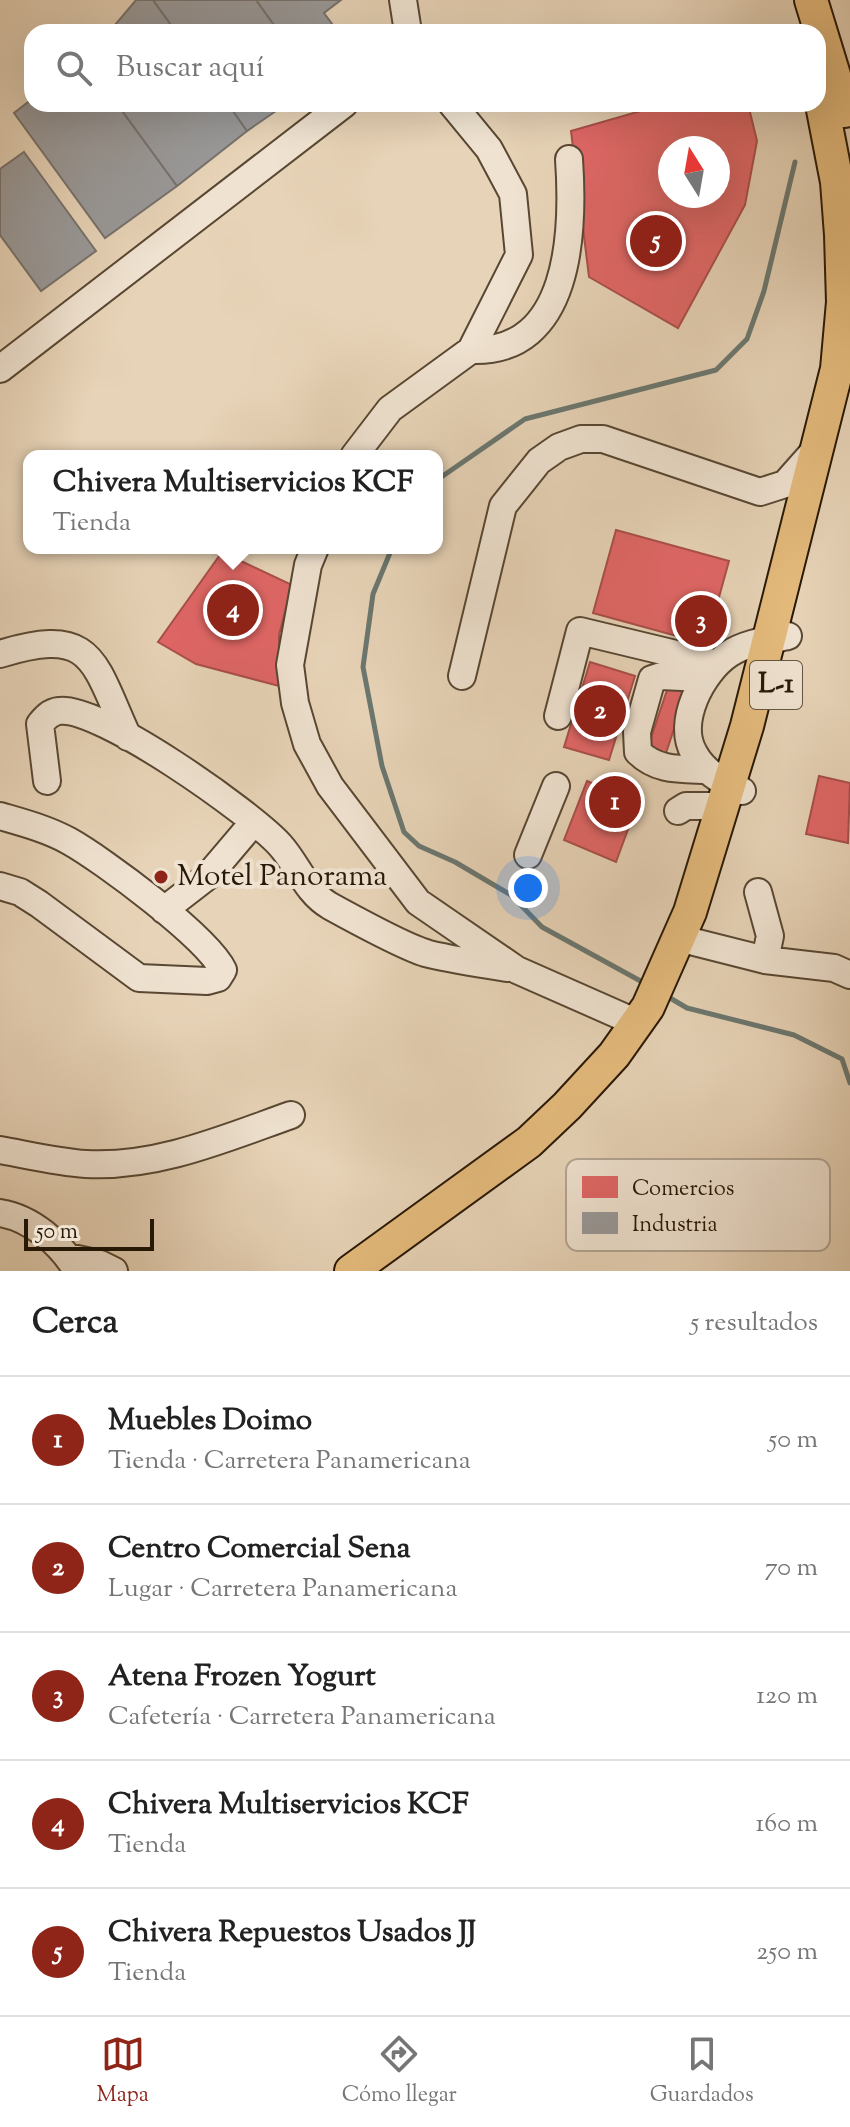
<!DOCTYPE html>
<html lang="es">
<meta charset="utf-8">
<style>
body{margin:0;font-family:"Sorts Mill Goudy",serif;background:#f2f2f2;color:#222}
.compass{position:absolute;left:658px;top:136px;width:72px;height:72px;border-radius:50%;background:#fff;box-shadow:0 8px 32px #0002;rotate:349deg}
.scale{position:absolute;left:24px;bottom:20px;width:130px;box-sizing:border-box;padding-left:8px;border:4px solid #281806;border-top:0;font-size:22px;line-height:28px;white-space:nowrap;color:#281806;-webkit-text-stroke:6px #efe2d0;paint-order:stroke}
.you{position:absolute;left:528px;top:888px;width:28px;height:28px;margin:-20px;border:6px solid #fff;border-radius:50%;background:#1a73e8;box-shadow:0 0 0 12px #1a73e833}
.badge{display:grid;place-items:center;width:52px;height:52px;border-radius:50%;background:#8f2418;color:#fff;font-size:26px;font-weight:700}
.pin{position:absolute;translate:-50% -50%;border:4px solid #fff;box-shadow:0 2px 8px #0006}
.popup{position:absolute;left:23px;top:450px;width:420px;height:104px;box-sizing:border-box;display:grid;place-content:center;border-radius:16px;background:#fff;filter:drop-shadow(0 2px 6px #0005);font-size:26px;white-space:nowrap;color:#767676}
.popup b{font-size:30px;color:#222}
.popup::after{content:'';position:absolute;left:50%;top:100%;margin-left:-16px;border:16px solid transparent;border-top-color:#fff}
.list{margin:0;padding:0;list-style:none}
h2{display:flex;justify-content:space-between;align-items:center;height:104px;margin:0;padding:0 32px;font-size:34px}
h2 small{font-size:26px;font-weight:400;color:#767676}
.list li{display:grid;grid-template-columns:52px 1fr auto;gap:24px;align-items:center;box-sizing:border-box;height:128px;padding:0 32px;border-top:2px solid #e0e0e0}
.list b{display:block;font-size:30px;white-space:nowrap}
.list p{margin:0;font-size:26px;white-space:nowrap;color:#767676}
.list em{font-size:26px;font-style:normal;color:#767676}
.icon{flex:none;width:44px;height:44px;fill:none;stroke:currentColor;stroke-width:2;stroke-linecap:round;stroke-linejoin:round}
.map{position:relative;flex:none;width:850px;height:1271px;overflow:hidden}
.search{position:absolute;background:#fff;box-shadow:0 8px 32px #0002;left:24px;right:24px;top:24px;height:88px;display:flex;align-items:center;gap:20px;box-sizing:border-box;padding:0 28px;border-radius:24px;color:#767676;font-size:30px}
.sheet{height:744px;background:#fff}
nav{display:flex;justify-content:space-around;align-items:center;box-sizing:border-box;height:112px;border-top:2px solid #e0e0e0;background:#fff;font-size:22px;color:#767676}
nav a{display:grid;justify-items:center;gap:4px}
nav .on{color:#8f2418}
.map>svg:first-child{display:block}
</style>
<div class="map">
<svg width="850" height="1271" viewBox="0 0 850 1271">
<rect width="100%" height="100%" fill="#e7d3b7"/>
<filter id="stains"><feTurbulence type="fractalNoise" baseFrequency=".0025" numOctaves="4"/><feColorMatrix values="0 0 0 0 .2 0 0 0 0 .09 0 0 0 0 .02 0 0 0 .5 -.17"/></filter>
<radialGradient id="worn" r=".72"><stop offset=".6" stop-color="#630" stop-opacity="0"/><stop offset="1" stop-color="#630" stop-opacity=".3"/></radialGradient>
<!-- shops -->
<path fill="#e06666" stroke="#a94f49" stroke-width="2" fill-rule="evenodd" d="M665 104H748L757 141 745 205 678 328 589 277 571 131ZM670 148H718V196H670Z
M616 530 729 561 706 644 593 613Z
M222 552 292 585 279 635V686L196 664 158 642Z
M590 662 635 676 609 760 564 747Z
M670 681 688 687 665 756 647 750Z
M819 776 850 783 848 843 806 834Z
M587 781 638 802 616 862 564 840Z"/>
<!-- industry -->
<path fill="#999" stroke="#77726d" stroke-width="2" d="M136 0H153L176 32H109Z
M153 0H256L279 32H176Z
M256 0H341L324 13 338 32H279Z
M32 99V104H117L177 186 105 238 14 113Z
M117 104H228L247 131 177 186Z
M228 104H286L247 131Z
M24 152 96 251 41 291 0 235V169Z"/>
<g fill="none" stroke-linecap="round" stroke-linejoin="round">
<!-- stream -->
<path stroke="#6b776f" stroke-width="5" d="M437 480 525 419 716 370 747 339 764 291 795 162
M392 548 373 594 363 667 382 766 404 832 419 846 455 862 511 895 542 927 646 984
M665 995 687 1008 794 1035 842 1059 850 1083"/>
<defs>
<path id="minor" d="M403 0 408 32
M471 350C571 354 574 231 569 159
M0 369 344 104
M354 456 390 409 471 350 519 255 513 194 489 149 452 104
M315 548 308 565 290 665 295 703 307 744 330 786 418 902 517 970 637 1023
M0 654C94 625 93 661 128 737
M462 676 503 506 539 461 559 447 581 439H603L760 492 785 484 816 449
M703 678 661 676 652 679 637 732 638 752C657 771 680 769 706 770
M558 716 580 631 717 664
M47 781 40 724C45 718 50 712 59 711 99 705 251 813 280 845 298 865 306 892 330 906 350 917 409 949 429 954 454 960 481 964 507 968
M742 791C723 783 704 772 694 753 676 722 702 672 729 654 745 643 769 640 788 636
M678 811 686 806H721
M0 816C24 823 47 829 69 841 103 860 207 937 223 970L218 978 207 981 139 978 39 904 20 892 0 886
M528 855 556 786
M758 892 770 936 765 960
M164 910 208 876 253 823
M694 942 765 960 834 968 850 975
M0 1150C28 1155 58 1162 86 1164 157 1168 226 1138 291 1115
M0 1213C32 1218 61 1244 77 1271
M68 1257 100 1264 114 1271"/>
<path id="major" d="M811 0 845 111
M351 1271 529 1142 567 1106 614 1055 648 1007 690 912 747 726 837 369 843 302 841 235 837 182 818 84"/>
</defs>
<!-- minor casing -->
<use href="#minor" stroke="#584732" stroke-width="30"/>
<!-- major casing -->
<use href="#major" stroke="#281806" stroke-width="36"/>
<!-- minor -->
<use href="#minor" stroke="#efe2d0" stroke-width="26"/>
<!-- major -->
<use href="#major" stroke="#e4ba7c" stroke-width="32"/>
</g>
<!-- markers -->
<circle fill="#8f2418" stroke="#efe2d0" stroke-width="3" cx="161" cy="877" r="8"/>
<g text-anchor="middle" dominant-baseline="central" stroke-width="8" stroke-linejoin="round" paint-order="stroke">
<!-- shield labels -->
<rect fill="#efe2d0" stroke="#645543" stroke-width="2" x="750" y="661" width="52" height="48" rx="6"/>
<g font-size="28" font-weight="bold" fill="#281806">
<text x="776" y="685">L-1</text>
</g>
<!-- poi labels -->
<g font-size="30" fill="#281806" stroke="#efe2d0" text-anchor="start">
<text x="177" y="877">Motel Panorama</text>
</g>
</g>
<!-- legend -->
<rect x="566" y="1159" width="264" height="92" rx="12" fill="#efe2d0" stroke="#b3a593" stroke-width="2"/>
<rect x="582" y="1176" width="36" height="22" fill="#e06666"/>
<rect x="582" y="1212" width="36" height="22" fill="#999"/>
<g font-size="22" fill="#281806">
<text x="632" y="1195">Comercios</text>
<text x="632" y="1231">Industria</text>
</g>
<rect width="100%" height="100%" filter="url(#stains)"/>
<rect width="100%" height="100%" fill="url(#worn)"/>
</svg>
<svg class="compass" viewBox="-18 -18 36 36"><path d="M0-13l5 13h-10z" fill="#e53935"/><path d="M0 13l5-13h-10z" fill="#767676"/></svg>
<div class="scale">50 m</div>
<div class="you"></div>
<div class="pin badge" style="left:615px;top:802px">1</div>
<div class="pin badge" style="left:600px;top:711px">2</div>
<div class="pin badge" style="left:701px;top:621px">3</div>
<div class="pin badge" style="left:233px;top:610px">4</div>
<div class="popup"><b>Chivera Multiservicios KCF</b>Tienda</div>
<div class="pin badge" style="left:656px;top:241px">5</div>
<div class="search"><svg class="icon" aria-label="search" viewBox="0 0 24 24"><circle cx="10" cy="10" r="6"/><path d="M15 15l6 6"/></svg>Buscar aquí</div>
</div>
<section class="sheet">
<h2>Cerca<small>5 resultados</small></h2>
<ul class="list">
<li><span class="badge">1</span><div><b>Muebles Doimo</b><p>Tienda · Carretera Panamericana</p></div><em>50 m</em></li>
<li><span class="badge">2</span><div><b>Centro Comercial Sena</b><p>Lugar · Carretera Panamericana</p></div><em>70 m</em></li>
<li><span class="badge">3</span><div><b>Atena Frozen Yogurt</b><p>Cafetería · Carretera Panamericana</p></div><em>120 m</em></li>
<li><span class="badge">4</span><div><b>Chivera Multiservicios KCF</b><p>Tienda</p></div><em>160 m</em></li>
<li><span class="badge">5</span><div><b>Chivera Repuestos Usados JJ</b><p>Tienda</p></div><em>250 m</em></li>
</ul>
</section>
<nav>
<a class="on"><svg class="icon" aria-label="map" viewBox="0 0 24 24"><path d="M3 6l6-2 6 2 6-2v14l-6 2-6-2-6 2zM9 4v14M15 6v14"/></svg>Mapa</a>
<a><svg class="icon" aria-label="directions" viewBox="0 0 24 24"><path d="M12 3l9 9-9 9-9-9zM9 14v-3h6M13 9l2 2-2 2"/></svg>Cómo llegar</a>
<a><svg class="icon" aria-label="saved" viewBox="0 0 24 24"><path d="M7 4h10v16l-5-4-5 4z"/></svg>Guardados</a>
</nav>
